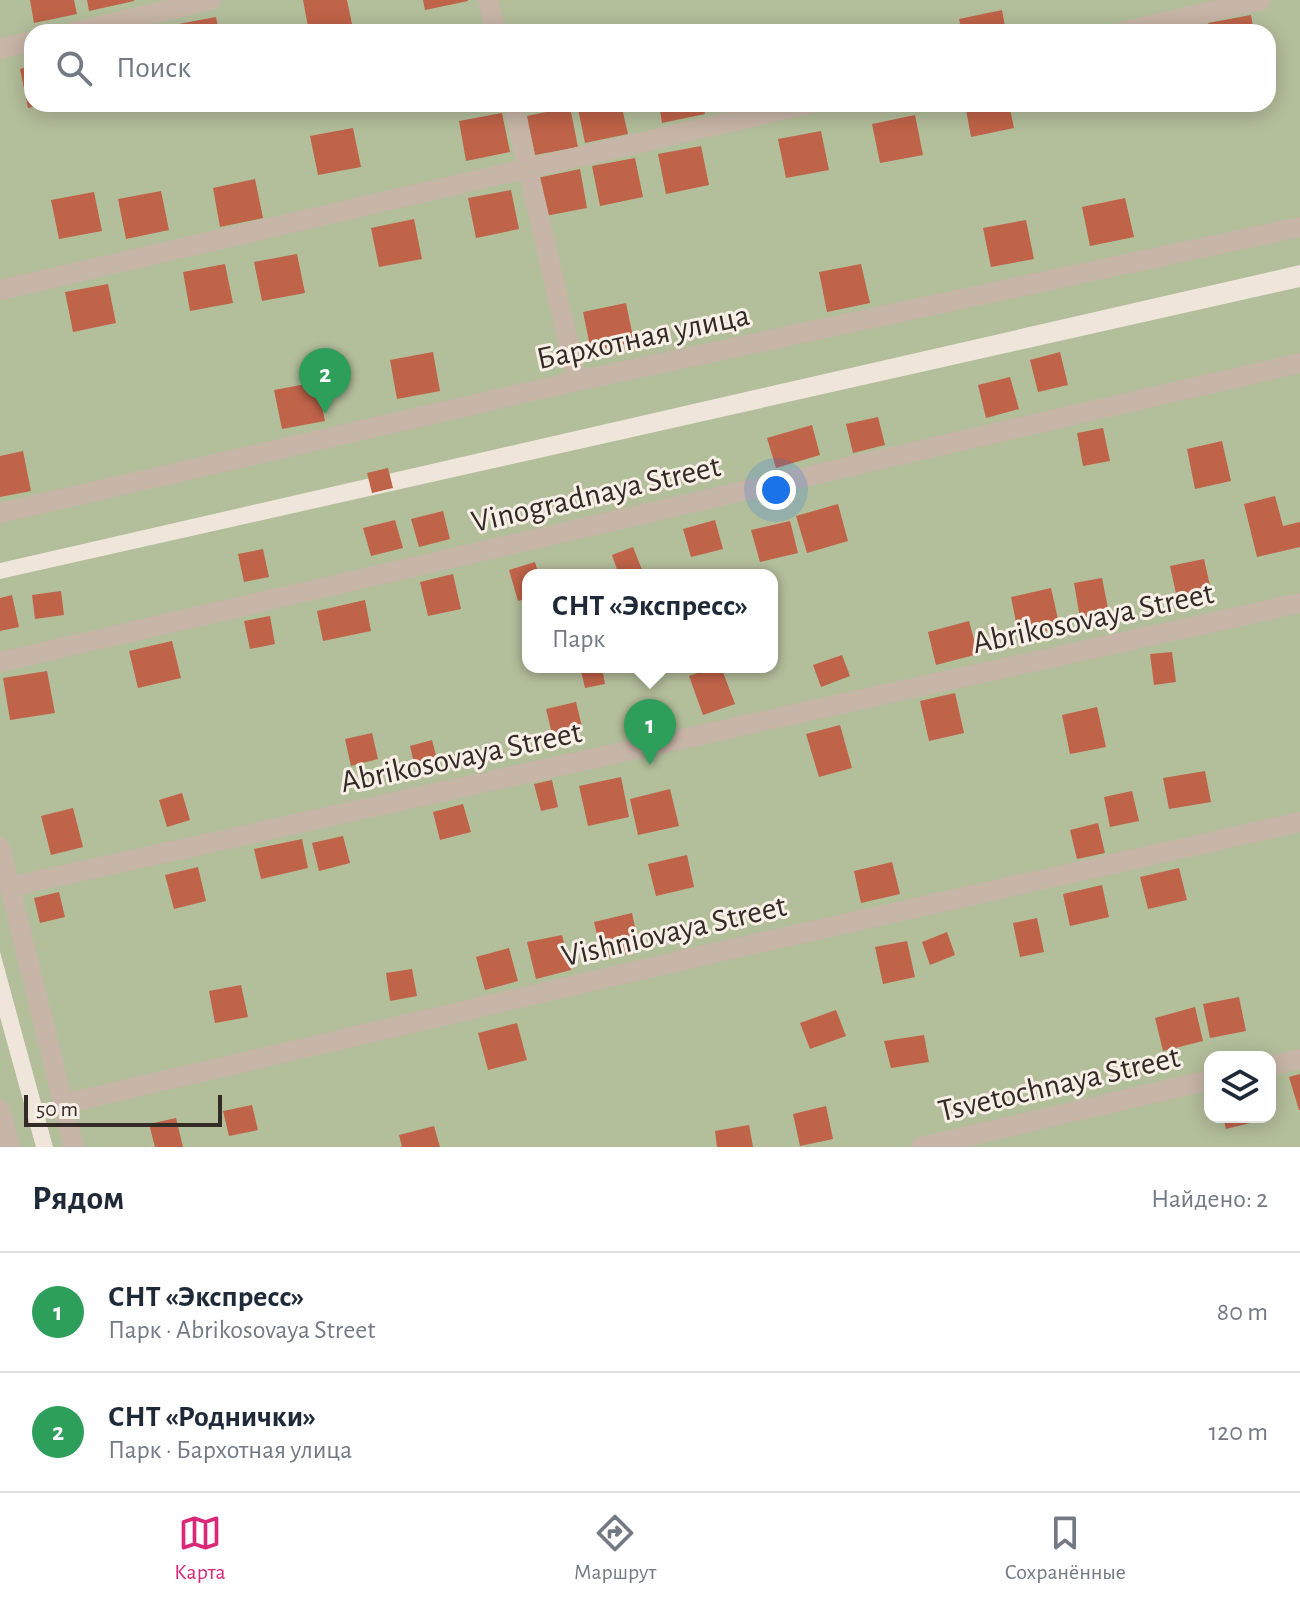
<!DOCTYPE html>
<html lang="ru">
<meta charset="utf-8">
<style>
body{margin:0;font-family:"Alegreya Sans",sans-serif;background:#f6f6f7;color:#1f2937}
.controls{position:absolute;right:24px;bottom:24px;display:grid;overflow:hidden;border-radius:16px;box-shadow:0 4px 20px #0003}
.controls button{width:72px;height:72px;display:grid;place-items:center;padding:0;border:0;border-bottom:2px solid #e0e1e3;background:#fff;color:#1f2937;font:40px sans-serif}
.scale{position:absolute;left:24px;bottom:20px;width:198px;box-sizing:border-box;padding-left:8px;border:4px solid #342b27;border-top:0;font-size:22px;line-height:28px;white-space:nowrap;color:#342b27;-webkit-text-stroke:6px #f8f0e7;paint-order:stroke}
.you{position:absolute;left:776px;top:490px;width:28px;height:28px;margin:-20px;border:6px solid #fff;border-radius:50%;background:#1a73e8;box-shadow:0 0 0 12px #1a73e833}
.badge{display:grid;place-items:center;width:52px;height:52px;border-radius:50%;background:#db2777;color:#fff;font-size:26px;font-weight:700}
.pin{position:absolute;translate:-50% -66px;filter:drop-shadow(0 2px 4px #0008)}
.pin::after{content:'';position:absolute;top:42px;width:28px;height:24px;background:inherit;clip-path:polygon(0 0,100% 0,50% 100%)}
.popup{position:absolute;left:522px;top:569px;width:256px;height:104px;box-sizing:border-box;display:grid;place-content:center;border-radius:16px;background:#fff;filter:drop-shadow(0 2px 6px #0005);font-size:26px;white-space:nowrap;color:#747a83}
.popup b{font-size:30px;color:#1f2937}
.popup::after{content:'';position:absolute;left:50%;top:100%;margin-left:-16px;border:16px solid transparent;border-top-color:#fff}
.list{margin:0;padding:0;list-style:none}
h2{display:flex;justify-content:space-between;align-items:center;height:104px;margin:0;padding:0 32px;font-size:34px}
h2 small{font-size:26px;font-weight:400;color:#747a83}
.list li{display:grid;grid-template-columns:52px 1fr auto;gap:24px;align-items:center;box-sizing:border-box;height:120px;padding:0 32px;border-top:2px solid #e0e1e3}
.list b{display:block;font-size:30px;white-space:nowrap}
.list p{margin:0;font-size:26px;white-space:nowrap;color:#747a83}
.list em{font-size:26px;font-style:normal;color:#747a83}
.icon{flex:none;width:44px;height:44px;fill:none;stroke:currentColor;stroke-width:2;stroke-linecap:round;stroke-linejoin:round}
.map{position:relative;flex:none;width:1300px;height:1147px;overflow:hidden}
.search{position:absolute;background:#fff;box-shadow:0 4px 20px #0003;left:24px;right:24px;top:24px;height:88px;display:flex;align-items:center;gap:20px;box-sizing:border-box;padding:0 28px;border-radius:24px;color:#747a83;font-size:30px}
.sheet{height:344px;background:#fff}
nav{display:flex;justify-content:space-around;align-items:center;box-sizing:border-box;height:112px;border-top:2px solid #e0e1e3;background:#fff;font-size:22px;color:#747a83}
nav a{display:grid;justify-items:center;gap:4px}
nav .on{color:#db2777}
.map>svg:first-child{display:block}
</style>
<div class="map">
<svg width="1300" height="1147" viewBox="0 0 1300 1147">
<rect width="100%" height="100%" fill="#f0e5db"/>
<!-- green -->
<path fill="#b3be9b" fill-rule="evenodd" d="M0 0H1300V265L0 563ZM32 32H1268V104H32Z
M1300 287V1147H53L0 952V579ZM528 575H772V667H528ZM1210 1057H1270V1117H1210Z
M0 1017 36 1147H0Z"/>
<!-- building -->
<path fill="#bf6349" d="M30 0H74L77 14 34 23Z
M87 0H134V1L89 11Z
M303 0H347L352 24 309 32Z
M423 0H468V1L425 10Z
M1002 10 1006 32H962L959 19Z
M1251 15 1254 32H1210L1208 23Z
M216 17 219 32H174L173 25Z
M32 66V104L42 105 28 108 20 69Z
M577 104H621L628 134 585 143Z
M659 104H703L705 114 662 123Z
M965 104H1009L1014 128 971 137Z
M570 107 578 147 535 155 527 116Z
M502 113 510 152 466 161 459 121Z
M915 115 923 155 880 163 872 124Z
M353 128 361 167 318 175 310 136Z
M821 131 829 170 786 178 778 139Z
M701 146 709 185 666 194 658 154Z
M635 158 643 197 600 206 592 166Z
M580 169 587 208 545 216 537 178Z
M255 179 263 218 220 227 213 188Z
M511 190 519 229 476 238 468 198Z
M161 191 169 230 126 239 118 199Z
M94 192 102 231 59 239 51 200Z
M1125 198 1134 237 1090 246 1082 207Z
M414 219 422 259 379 267 371 228Z
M1026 220 1034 259 991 267 983 228Z
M297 254 305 293 262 301 254 262Z
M225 264 233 303 190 311 183 272Z
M861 264 870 303 827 312 819 272Z
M108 284 116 323 73 332 65 292Z
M626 303 634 342 591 351 583 312Z
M433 352 440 391 397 399 390 360Z
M1060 352 1068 385 1038 392 1030 360Z
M1010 377 1019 409 986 418 978 385Z
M317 382 325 421 282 429 274 390Z
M878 417 885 445 853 453 846 424Z
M812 425 820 455 776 468 767 438Z
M1103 428 1110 461 1083 466 1077 433Z
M1222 441 1231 481 1195 489 1187 449Z
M23 451 31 491 0 497V456Z
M388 468 393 488 372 493 367 473Z
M1275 496 1283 526 1300 522V547L1257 557 1244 504Z
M838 504 848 541 807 553 796 516Z
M443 511 450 539 419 547 411 519Z
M395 520 403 548 371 556 363 528Z
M715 520 723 549 691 557 683 529Z
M790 521 798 553 760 562 751 530Z
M633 547 644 575H619L612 555Z
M263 549 269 577 244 582 238 554Z
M1204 559 1211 590 1177 598 1170 566Z
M535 562 539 575H528V598L518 601 509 570Z
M453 574 461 609 428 616 420 582Z
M1102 578 1110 618 1081 624 1074 583Z
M1051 588 1060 628 1019 637 1011 597Z
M61 591 64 615 35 619 32 595Z
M12 595 19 627 0 631V598Z
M365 600 371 631 323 641 317 611Z
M270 616 275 644 250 649 244 621Z
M969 621 978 654 936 665 928 632Z
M172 641 181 678 138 688 129 651Z
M1172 652 1176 682 1154 685 1150 654Z
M842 655 850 676 821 687 813 665Z
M580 667H602L605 684 585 688Z
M714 667H721L735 704 703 715 689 676Z
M47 671 55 713 10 720 3 678Z
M955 693 964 733 929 741 920 701Z
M576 702 582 727 552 734 546 709Z
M1097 707 1106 747 1070 754 1062 715Z
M840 725 852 768 819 777 806 734Z
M372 733 378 759 351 766 345 739Z
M432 740 440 771 417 776 410 746Z
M1205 771 1211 802 1169 809 1163 778Z
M621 777 629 817 588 826 579 786Z
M552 780 558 807 541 811 534 784Z
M670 789 679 826 638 835 630 799Z
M1132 791 1139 821 1110 827 1104 797Z
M182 793 190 820 167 827 159 800Z
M463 804 471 832 440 840 433 812Z
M73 808 83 847 51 855 41 816Z
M1098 823 1105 853 1077 859 1070 830Z
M343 836 350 863 319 871 312 843Z
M302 839 308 868 261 879 254 849Z
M687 855 694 887 656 896 648 864Z
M892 862 900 894 861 903 854 871Z
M198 867 206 901 174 909 165 875Z
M1179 868 1187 900 1148 909 1140 877Z
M1102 885 1109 917 1070 926 1063 894Z
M59 892 65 917 40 923 34 898Z
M632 913 640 951 603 960 594 922Z
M1037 918 1044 952 1020 957 1013 923Z
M947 932 955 955 930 965 922 942Z
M562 935 571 970 536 979 527 942Z
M907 941 915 977 883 984 875 947Z
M509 948 518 981 485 990 476 957Z
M412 969 417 996 390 1001 386 973Z
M241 985 248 1017 215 1023 209 991Z
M1239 997 1246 1031 1210 1038 1203 1004Z
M1195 1007 1203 1041 1163 1051 1155 1018Z
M836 1010 846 1036 810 1049 800 1023Z
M517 1023 527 1060 488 1070 478 1033Z
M924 1035 929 1062 891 1068 884 1041Z
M1300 1074V1110H1299L1289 1077Z
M252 1105 258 1130 229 1136 223 1111Z
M826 1106 833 1139 800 1146 793 1114Z
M1223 1117H1270V1118L1226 1129Z
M176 1118 183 1147H155L149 1124Z
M749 1125 753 1147H717L715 1131Z
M434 1126 440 1147H402L399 1135Z"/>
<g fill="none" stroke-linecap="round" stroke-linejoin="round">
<!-- street -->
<path stroke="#c7b5a7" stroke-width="20" d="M488 0 496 32
M73 32 211 0
M1122 32 1261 0
M0 49 32 41
M513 104 577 381
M0 290 808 104
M0 513 577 381 1300 227
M0 662 1300 363
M0 847 74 1147
M9 887 1300 603
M1270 1066 1300 1059
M63 1104 705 955 1300 822
M0 1110 10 1147
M921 1147 1210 1080"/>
</g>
<g text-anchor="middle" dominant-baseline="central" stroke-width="6" stroke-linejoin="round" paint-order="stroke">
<!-- street labels -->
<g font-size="32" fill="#342b27" stroke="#f8f0e7">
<text transform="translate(643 337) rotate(-12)">Бархотная улица</text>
<text transform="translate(596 494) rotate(-13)">Vinogradnaya Street</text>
<text transform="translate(1093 618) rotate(-12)">Abrikosovaya Street</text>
<text transform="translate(461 757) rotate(-12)">Abrikosovaya Street</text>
<text transform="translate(674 931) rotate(-13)">Vishniovaya Street</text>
<text transform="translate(1059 1084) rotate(-13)">Tsvetochnaya Street</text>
</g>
</g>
</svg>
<div class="controls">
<button><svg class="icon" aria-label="layers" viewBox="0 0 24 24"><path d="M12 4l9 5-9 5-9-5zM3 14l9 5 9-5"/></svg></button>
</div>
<div class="scale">50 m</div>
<div class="you"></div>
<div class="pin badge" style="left:650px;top:765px;background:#2e9e5b">1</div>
<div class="popup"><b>СНТ «Экспресс»</b>Парк</div>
<div class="pin badge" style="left:325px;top:414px;background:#2e9e5b">2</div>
<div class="search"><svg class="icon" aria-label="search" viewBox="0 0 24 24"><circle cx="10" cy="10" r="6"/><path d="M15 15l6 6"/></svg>Поиск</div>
</div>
<section class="sheet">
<h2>Рядом<small>Найдено: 2</small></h2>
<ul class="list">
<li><span class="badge" style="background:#2e9e5b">1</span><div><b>СНТ «Экспресс»</b><p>Парк · Abrikosovaya Street</p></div><em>80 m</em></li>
<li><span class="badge" style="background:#2e9e5b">2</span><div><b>СНТ «Роднички»</b><p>Парк · Бархотная улица</p></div><em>120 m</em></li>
</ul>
</section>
<nav>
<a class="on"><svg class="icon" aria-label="map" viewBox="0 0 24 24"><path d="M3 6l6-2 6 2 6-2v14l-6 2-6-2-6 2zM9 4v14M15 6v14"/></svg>Карта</a>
<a><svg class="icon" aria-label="directions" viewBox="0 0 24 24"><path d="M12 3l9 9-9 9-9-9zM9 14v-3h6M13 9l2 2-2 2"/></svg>Маршрут</a>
<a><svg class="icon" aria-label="saved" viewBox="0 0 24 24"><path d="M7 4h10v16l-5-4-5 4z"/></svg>Сохранённые</a>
</nav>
